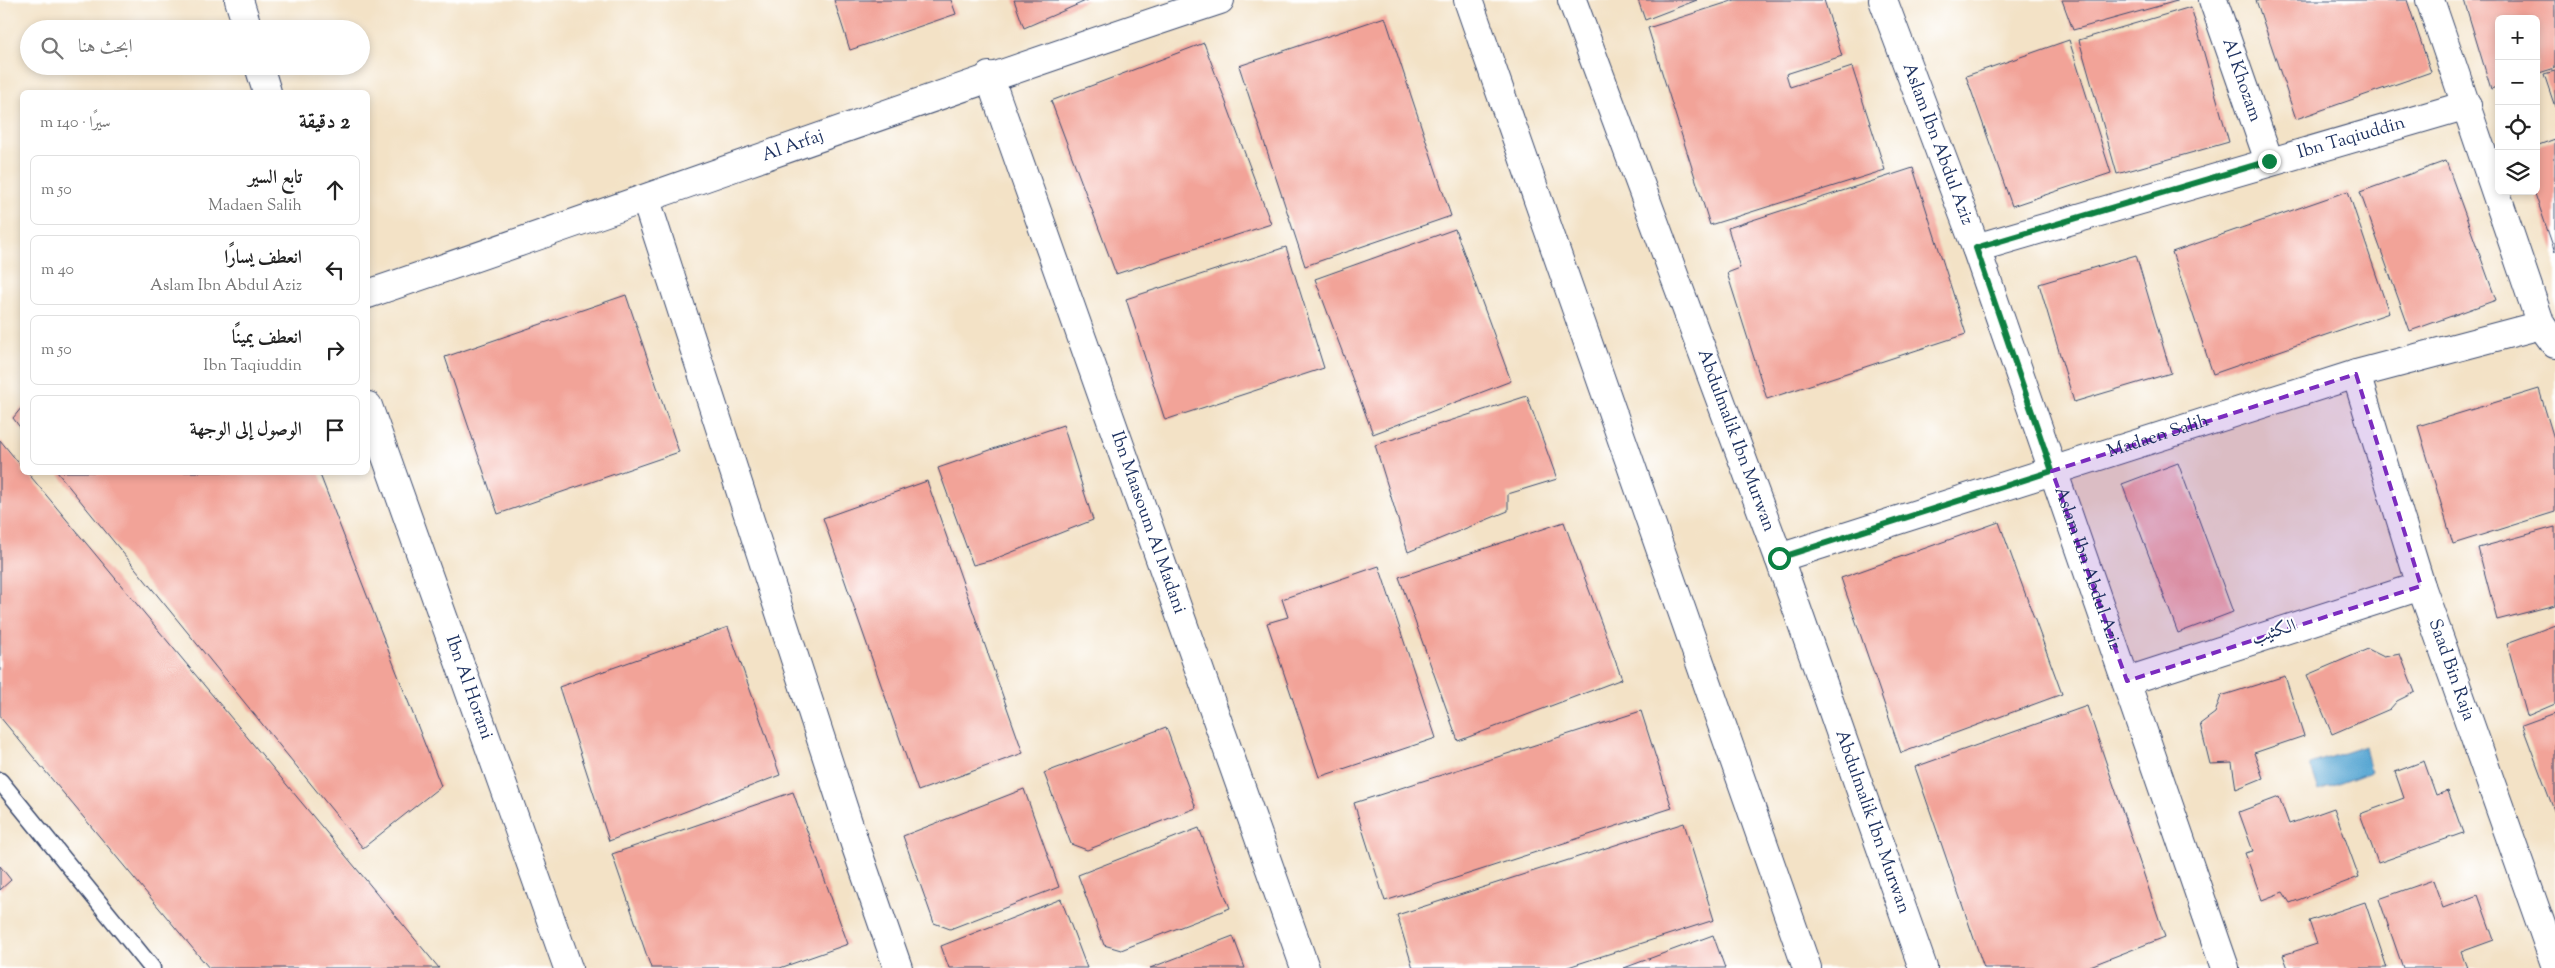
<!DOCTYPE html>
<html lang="ar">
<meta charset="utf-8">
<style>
body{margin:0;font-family:"Sorts Mill Goudy",Amiri,serif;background:#f6f6f6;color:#222;direction:rtl}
.controls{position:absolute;right:15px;top:15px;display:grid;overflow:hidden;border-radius:8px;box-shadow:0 2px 8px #0003}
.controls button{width:45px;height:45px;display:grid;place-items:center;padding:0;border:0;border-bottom:1px solid #e0e0e0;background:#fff;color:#222;font:25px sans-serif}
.stop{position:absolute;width:15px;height:15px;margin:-11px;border:4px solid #0b8043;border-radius:50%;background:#fff}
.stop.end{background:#0b8043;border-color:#fff;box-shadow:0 1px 5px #0008}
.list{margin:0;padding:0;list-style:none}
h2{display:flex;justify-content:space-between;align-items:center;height:65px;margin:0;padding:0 20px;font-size:21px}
h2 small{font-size:16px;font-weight:400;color:#767676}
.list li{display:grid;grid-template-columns:32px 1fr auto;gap:15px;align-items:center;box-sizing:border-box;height:70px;margin:0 10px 10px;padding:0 10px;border:1px solid #e0e0e0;border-radius:8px}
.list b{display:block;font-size:19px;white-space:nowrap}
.list p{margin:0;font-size:16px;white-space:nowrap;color:#767676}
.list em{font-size:16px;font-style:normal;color:#767676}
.icon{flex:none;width:28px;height:28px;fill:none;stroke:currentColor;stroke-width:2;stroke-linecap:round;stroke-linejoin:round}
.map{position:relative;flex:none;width:2555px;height:968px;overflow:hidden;direction:ltr}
.search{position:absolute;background:#fff;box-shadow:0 2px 8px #0003;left:20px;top:20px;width:350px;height:55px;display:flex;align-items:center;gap:12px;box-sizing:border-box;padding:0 18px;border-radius:28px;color:#767676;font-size:19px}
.panel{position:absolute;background:#fff;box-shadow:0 2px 8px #0003;left:20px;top:90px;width:350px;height:385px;border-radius:8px;direction:rtl}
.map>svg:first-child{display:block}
</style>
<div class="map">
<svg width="2555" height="968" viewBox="0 0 2555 968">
<rect width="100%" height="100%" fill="#fff"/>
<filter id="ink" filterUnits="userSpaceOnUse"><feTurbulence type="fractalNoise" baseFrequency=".02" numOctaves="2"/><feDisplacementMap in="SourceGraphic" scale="10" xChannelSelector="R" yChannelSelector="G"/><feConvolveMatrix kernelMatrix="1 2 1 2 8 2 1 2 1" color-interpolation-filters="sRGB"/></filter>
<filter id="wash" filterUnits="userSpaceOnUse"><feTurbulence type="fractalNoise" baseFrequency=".0096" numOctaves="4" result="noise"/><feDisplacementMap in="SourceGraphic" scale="20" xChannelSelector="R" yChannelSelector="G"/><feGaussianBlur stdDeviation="1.12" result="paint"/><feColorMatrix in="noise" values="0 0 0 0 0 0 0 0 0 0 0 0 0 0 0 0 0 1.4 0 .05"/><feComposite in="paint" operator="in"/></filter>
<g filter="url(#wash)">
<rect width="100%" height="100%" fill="#f3e2c6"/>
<!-- water -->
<path fill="#5aa7d3" stroke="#3a6b98" d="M2365 746 2371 772 2319 791 2310 764Z"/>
<g id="blocks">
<!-- building -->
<path fill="#f2a398" d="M834 0H951L956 14 850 50Z
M1014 0H1088L1024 28Z
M1638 0H1697L1645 20Z
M1735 0H1824L1842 56 1786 74 1790 87 1852 67 1885 170 1710 225 1648 28Z
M2062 0H2177V1L2073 30Z
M2256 0H2407L2431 72 2296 119Z
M2464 0H2555V68L2536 74V19H2499V86L2491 89Z
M2191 7 2229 142 2117 174 2079 40Z
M1385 17 1451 216 1305 266 1239 66Z
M2069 40 2111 173 2012 206 1966 76Z
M1204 43 1271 224 1116 274 1051 101Z
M2555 71V107L2544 74Z
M2555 139V252L2534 191H2536V146Z
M2446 161 2496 300 2410 331 2360 192Z
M1913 168 1966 334 1767 399 1727 273 1740 268 1728 228Z
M2348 191 2389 313 2213 374 2172 252Z
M1455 229 1511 381 1373 434 1315 279Z
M1286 247 1324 368 1165 420 1126 299Z
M2136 255 2171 373 2074 402 2039 284Z
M626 295 679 452 498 514 445 357Z
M2539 389 2555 442V512L2453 544 2418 426Z
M1527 396 1557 479 1508 494V511L1408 552 1375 445Z
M22 407V430L13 418Z
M1063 425 1093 520 992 560 973 565 938 468Z
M0 440 22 467V472H27L439 968H209L0 717Z
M2178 463 2233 612 2178 633 2122 484Z
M57 472H319L441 786 363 848Z
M927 481 1023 753 918 791 823 518Z
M1564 522 1622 679 1458 741 1399 577Z
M1999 522 2062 694 1901 753 1841 578Z
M2555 527V605L2497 620 2478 548Z
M1379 566 1436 738 1319 777 1267 623 1288 617 1282 599Z
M2555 625V704L2527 716 2507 643Z
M728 627 780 775 609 841 559 687Z
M2368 649 2384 657 2400 654 2415 692 2397 701 2390 709 2332 734 2307 675Z
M2285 676 2304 736 2254 753 2263 778 2236 789 2232 763 2210 764 2200 724 2215 713 2221 696Z
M2087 706 2165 937 2085 968H1984L1915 767Z
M1641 711 1672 808 1385 901 1354 803Z
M2555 713V813L2522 725Z
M1166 727 1196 808 1087 850 1071 844 1044 773Z
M2424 761 2436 795 2448 791 2463 833 2378 863 2360 814 2404 798 2395 772Z
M1024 789 1059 887 950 929 934 923 903 836Z
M793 792 848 944 780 968H651L612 854Z
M2279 797 2289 824 2334 808 2359 877 2290 903 2283 892 2262 900 2245 853 2253 851 2239 812Z
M1684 823 1714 920 1565 968H1413L1397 915Z
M1199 828 1230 908 1121 950 1104 945 1078 875Z
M0 866 11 880 0 890Z
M2433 880 2443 908 2478 895 2494 940 2461 952 2467 968H2403L2379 899Z
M1061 899 1087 968H949L941 946Z
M2365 902 2387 968H2288L2283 955 2317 944 2309 921Z
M1713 935 1725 968H1624Z
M1233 936 1245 968H1150Z"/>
</g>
</g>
<g filter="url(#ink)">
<use href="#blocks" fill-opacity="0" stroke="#3b4a6e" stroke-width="1"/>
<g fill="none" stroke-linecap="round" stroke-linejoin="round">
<defs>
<path id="lane" d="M0 781 152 968"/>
<g id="street">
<path d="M239 0 248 29"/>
<path d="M1468 0 1807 968"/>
<path id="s1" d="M1572 0 1779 558 1923 968"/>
<path id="s2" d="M1883 0 1976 248 2225 968"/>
<path id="s3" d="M2213 0 2269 161"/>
<path d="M2430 0 2541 325 2555 344"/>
<path d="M259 66 267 92"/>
<path id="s4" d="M989 76 1305 968"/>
<path d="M646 200 855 844 898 968"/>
<path id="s5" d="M1976 248 2467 105"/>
<path id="s6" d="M368 294C652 198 935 94 1220 0"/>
<path id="s7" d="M2356 374 2421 586 2555 964"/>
<path id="s8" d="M368 406 568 968"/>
<path id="s9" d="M1779 558 2356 374 2541 325"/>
<path d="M2127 681 2421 586"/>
</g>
</defs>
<!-- lane casing -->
<use href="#lane" stroke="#3b4a6e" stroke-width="19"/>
<!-- street casing -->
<use href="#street" stroke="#3b4a6e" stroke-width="30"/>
<!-- lane -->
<use href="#lane" stroke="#fff" stroke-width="16"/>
<!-- street -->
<use href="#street" stroke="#fff" stroke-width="28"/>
</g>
</g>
<g fill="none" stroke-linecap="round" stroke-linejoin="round" filter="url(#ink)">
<!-- route -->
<path stroke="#0b8043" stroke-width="6" d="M1779 558 2052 471 1976 248 2269 161"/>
</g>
<!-- marked area -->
<path fill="#7b2cbf" fill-opacity="0.2" stroke="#7b2cbf" stroke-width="4" stroke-dasharray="10 6" stroke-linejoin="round" d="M2356 374 2421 586 2127 681 2052 471Z"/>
<g text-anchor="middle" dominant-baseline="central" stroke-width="4" stroke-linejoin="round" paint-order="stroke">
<!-- street labels -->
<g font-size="18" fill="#1b2f5e" stroke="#fff">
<text stroke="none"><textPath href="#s3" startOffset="85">Al Khozam</textPath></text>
<text stroke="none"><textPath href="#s5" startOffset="391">Ibn Taqiuddin</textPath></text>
<text stroke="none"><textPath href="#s2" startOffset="154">Aslam Ibn Abdul Aziz</textPath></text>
<text stroke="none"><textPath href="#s6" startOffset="450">Al Arfaj</textPath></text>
<text stroke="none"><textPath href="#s9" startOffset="398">Madaen Salih</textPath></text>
<text stroke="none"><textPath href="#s1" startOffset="470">Abdulmalik Ibn Murwan</textPath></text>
<text stroke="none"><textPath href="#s4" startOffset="474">Ibn Maasoum Al Madani</textPath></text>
<text stroke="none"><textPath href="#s2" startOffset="604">Aslam Ibn Abdul Aziz</textPath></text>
<text transform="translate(2274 633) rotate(-18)">الكثيب</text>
<text stroke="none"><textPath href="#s7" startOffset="311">Saad Bin Raja</textPath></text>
<text stroke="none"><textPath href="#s8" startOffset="299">Ibn Al Horani</textPath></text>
<text stroke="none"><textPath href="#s1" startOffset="875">Abdulmalik Ibn Murwan</textPath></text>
</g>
</g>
</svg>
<div class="controls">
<button>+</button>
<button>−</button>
<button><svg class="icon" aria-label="locate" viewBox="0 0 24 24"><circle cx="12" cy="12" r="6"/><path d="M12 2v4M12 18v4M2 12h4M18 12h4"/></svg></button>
<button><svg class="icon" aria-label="layers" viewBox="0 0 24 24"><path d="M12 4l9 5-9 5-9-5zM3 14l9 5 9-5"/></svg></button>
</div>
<div class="stop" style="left:1779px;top:558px"></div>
<div class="stop end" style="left:2269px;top:161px"></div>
<div class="search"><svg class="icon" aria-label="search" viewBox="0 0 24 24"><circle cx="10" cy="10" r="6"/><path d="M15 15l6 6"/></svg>ابحث هنا</div>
<section class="panel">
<h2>2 دقيقة<small>سيرًا · 140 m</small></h2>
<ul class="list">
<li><svg class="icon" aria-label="ahead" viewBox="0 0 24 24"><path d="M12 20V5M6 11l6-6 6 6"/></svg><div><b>تابع السير</b><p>Madaen Salih</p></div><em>50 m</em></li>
<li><svg class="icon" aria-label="left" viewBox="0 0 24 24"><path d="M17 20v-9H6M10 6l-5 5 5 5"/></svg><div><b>انعطف يسارًا</b><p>Aslam Ibn Abdul Aziz</p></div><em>40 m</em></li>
<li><svg class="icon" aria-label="right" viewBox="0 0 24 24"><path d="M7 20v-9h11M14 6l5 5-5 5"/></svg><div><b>انعطف يمينًا</b><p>Ibn Taqiuddin</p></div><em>50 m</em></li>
<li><svg class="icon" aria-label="arrive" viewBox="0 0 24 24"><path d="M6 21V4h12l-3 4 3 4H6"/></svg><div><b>الوصول إلى الوجهة</b></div></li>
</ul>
</section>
</div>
